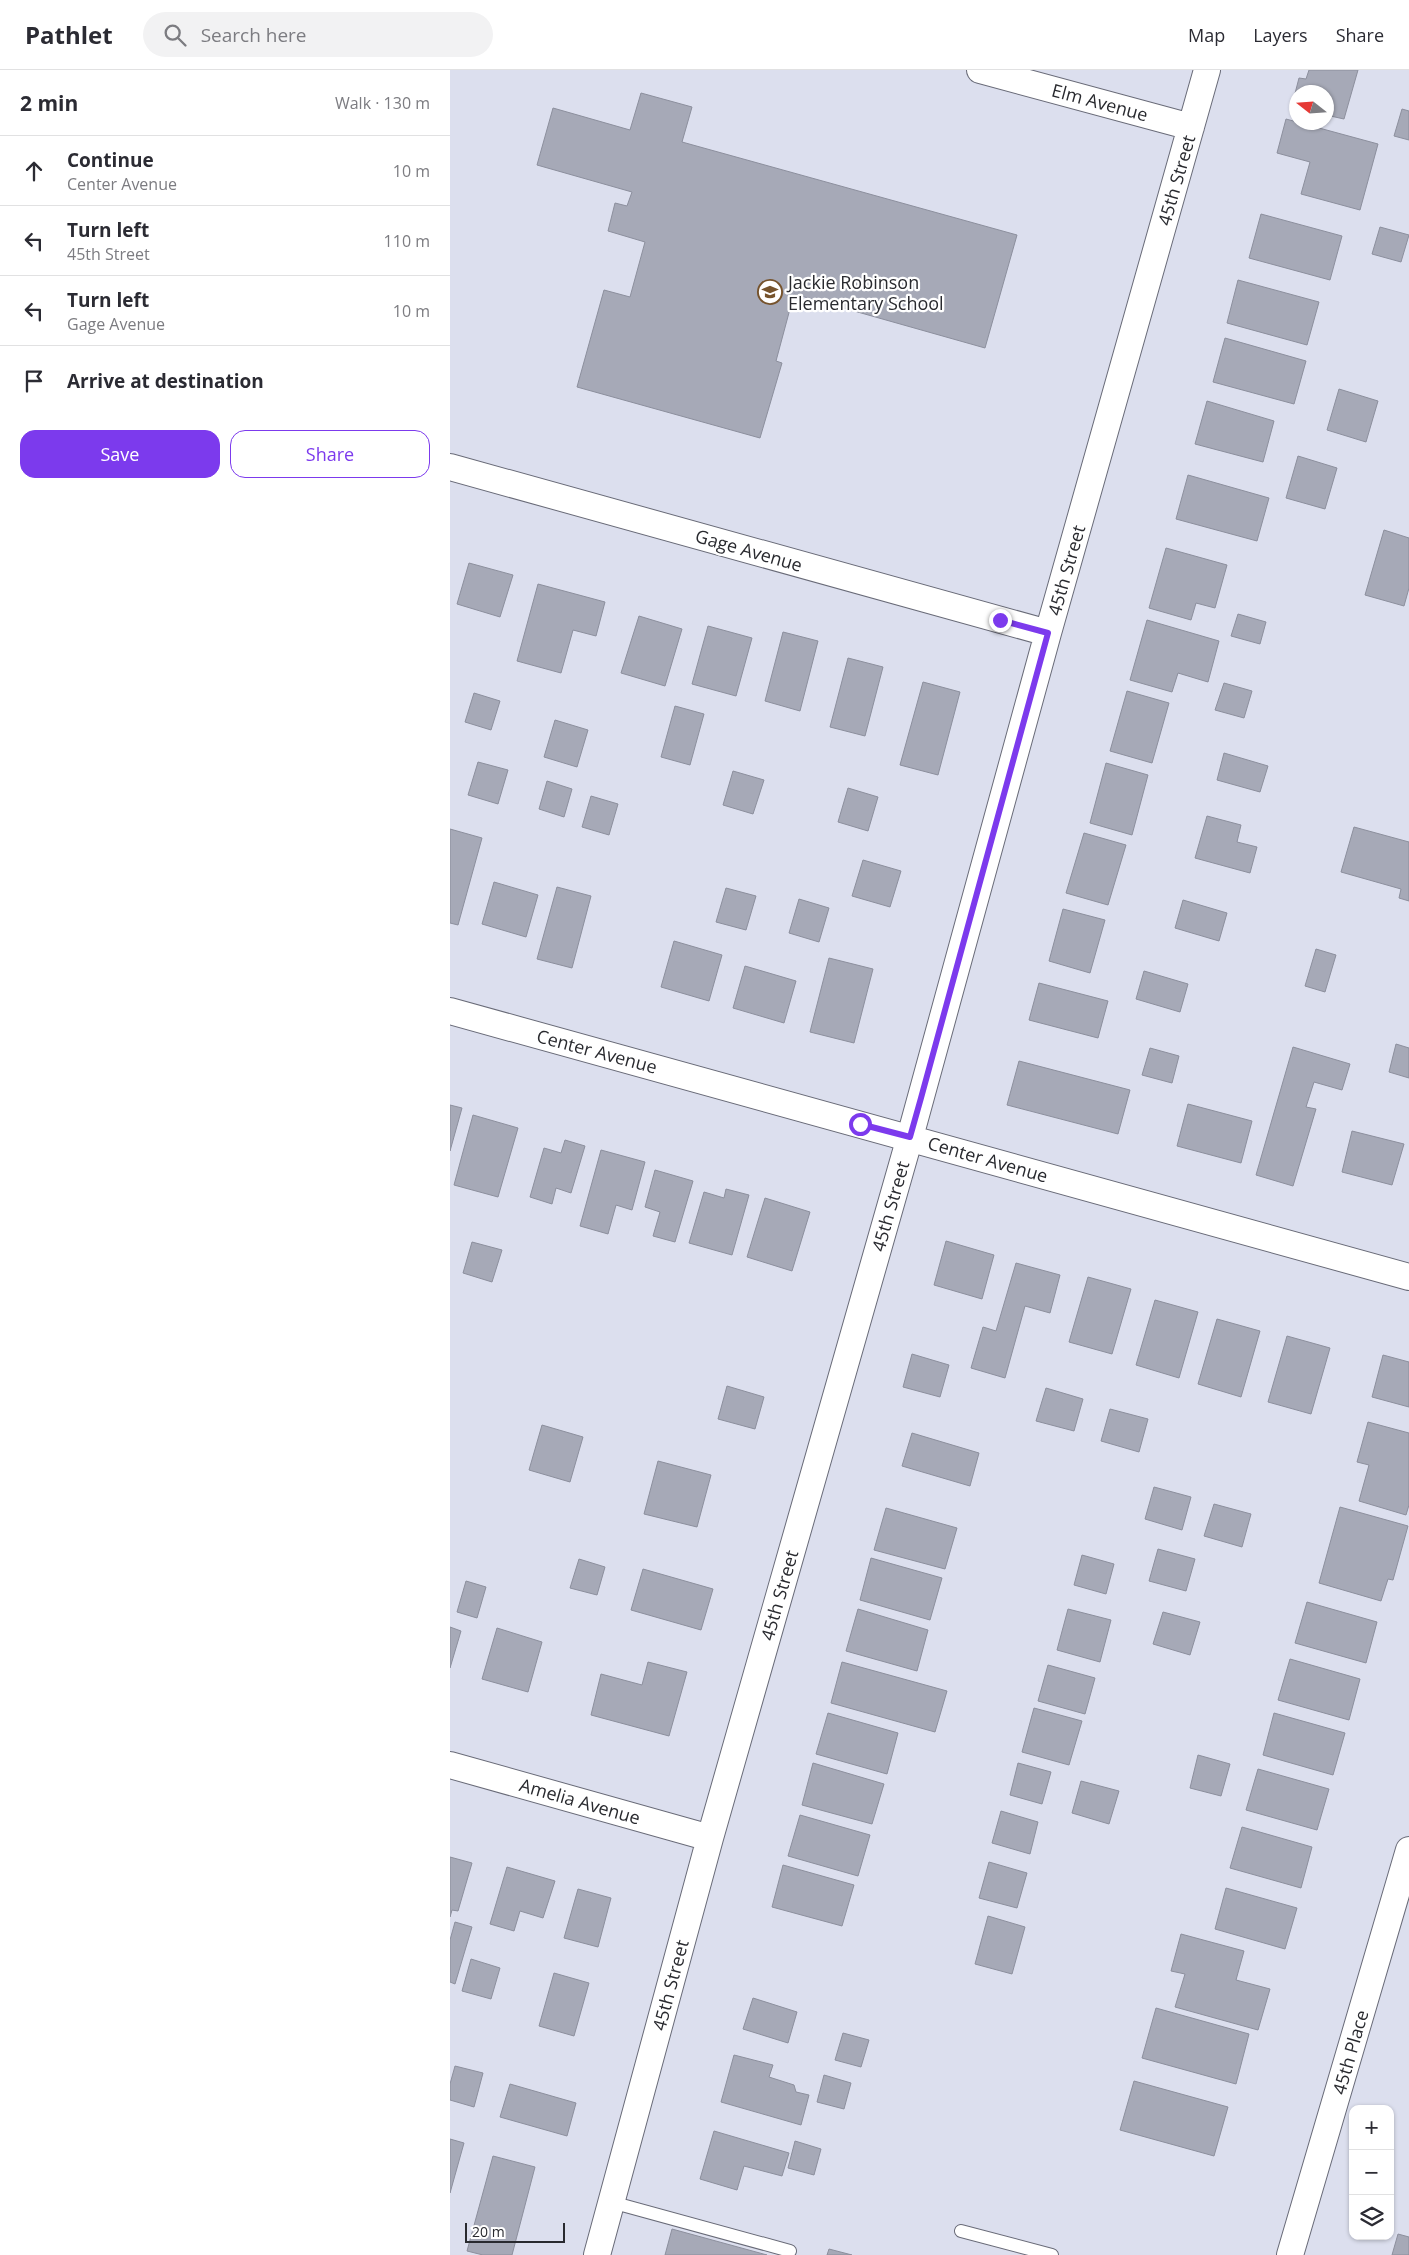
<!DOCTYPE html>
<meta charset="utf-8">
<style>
body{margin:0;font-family:"Open Sans",sans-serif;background:#f2f2f3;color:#2b2b33}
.controls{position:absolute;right:15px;bottom:15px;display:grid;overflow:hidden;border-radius:10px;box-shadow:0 1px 4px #0004}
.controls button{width:45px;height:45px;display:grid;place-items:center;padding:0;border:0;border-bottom:1px solid #e1e1e2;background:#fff;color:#2b2b33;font:25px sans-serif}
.compass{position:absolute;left:839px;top:15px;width:45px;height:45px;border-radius:50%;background:#fff;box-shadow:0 1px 4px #0004;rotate:287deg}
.scale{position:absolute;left:15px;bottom:12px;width:100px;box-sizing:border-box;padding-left:5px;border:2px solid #292a2f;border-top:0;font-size:14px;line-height:18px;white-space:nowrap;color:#292a2f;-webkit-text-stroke:4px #fff;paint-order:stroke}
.stop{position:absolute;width:15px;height:15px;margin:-11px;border:4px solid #7c3aed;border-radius:50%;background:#fff}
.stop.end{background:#7c3aed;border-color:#fff;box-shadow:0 1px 5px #0008}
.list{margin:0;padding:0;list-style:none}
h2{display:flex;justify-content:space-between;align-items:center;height:65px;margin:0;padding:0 20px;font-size:21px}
h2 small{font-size:16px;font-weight:400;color:#7c7c81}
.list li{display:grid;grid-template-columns:32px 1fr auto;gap:15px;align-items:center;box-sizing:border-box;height:70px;padding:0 20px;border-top:1px solid #e1e1e2}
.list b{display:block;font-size:19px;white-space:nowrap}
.list p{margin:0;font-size:16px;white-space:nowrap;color:#7c7c81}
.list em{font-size:16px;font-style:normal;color:#7c7c81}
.actions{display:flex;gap:10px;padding:15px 20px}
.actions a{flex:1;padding:11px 0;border:1px solid #7c3aed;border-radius:15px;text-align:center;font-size:18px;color:#7c3aed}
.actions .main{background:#7c3aed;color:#fff}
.icon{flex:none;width:28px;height:28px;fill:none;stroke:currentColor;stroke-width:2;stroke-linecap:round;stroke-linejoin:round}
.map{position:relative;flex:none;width:959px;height:2185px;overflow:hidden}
header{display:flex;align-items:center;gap:30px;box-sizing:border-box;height:70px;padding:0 25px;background:#fff;border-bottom:1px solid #e1e1e2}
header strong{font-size:24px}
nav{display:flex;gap:28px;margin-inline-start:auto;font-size:18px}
.search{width:350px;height:45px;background:#f2f2f3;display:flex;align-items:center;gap:12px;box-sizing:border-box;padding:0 18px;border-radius:28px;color:#7c7c81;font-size:19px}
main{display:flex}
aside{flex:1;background:#fff}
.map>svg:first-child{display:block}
</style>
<header>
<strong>Pathlet</strong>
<div class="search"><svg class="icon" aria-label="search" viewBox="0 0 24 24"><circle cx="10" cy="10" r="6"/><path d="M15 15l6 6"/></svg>Search here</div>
<nav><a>Map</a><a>Layers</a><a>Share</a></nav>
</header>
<main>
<aside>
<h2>2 min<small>Walk · 130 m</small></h2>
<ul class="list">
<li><svg class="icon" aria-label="ahead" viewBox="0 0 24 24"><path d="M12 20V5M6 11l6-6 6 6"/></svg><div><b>Continue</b><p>Center Avenue</p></div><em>10 m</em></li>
<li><svg class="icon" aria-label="left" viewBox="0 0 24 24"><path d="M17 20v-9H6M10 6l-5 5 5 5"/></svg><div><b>Turn left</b><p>45th Street</p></div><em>110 m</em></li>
<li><svg class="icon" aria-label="left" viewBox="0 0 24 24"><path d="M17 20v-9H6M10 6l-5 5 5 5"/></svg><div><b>Turn left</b><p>Gage Avenue</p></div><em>10 m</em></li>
<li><svg class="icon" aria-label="arrive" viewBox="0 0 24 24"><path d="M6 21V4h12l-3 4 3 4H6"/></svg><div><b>Arrive at destination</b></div></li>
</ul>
<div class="actions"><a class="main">Save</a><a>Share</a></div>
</aside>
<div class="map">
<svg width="959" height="2185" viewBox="0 0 959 2185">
<rect width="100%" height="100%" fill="#dcdfee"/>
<!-- building -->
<path fill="#a6a9b7" stroke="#8c8f9d" d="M859 0H908L894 49 876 45V22H846V36L842 35 849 8 856 9Z
M191 23 242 37 232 72 567 165 535 278 344 224 326 291 332 293 310 368 127 317 154 220 180 227 195 172 158 161 165 133 177 136 182 122 87 95 103 38 180 60Z
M952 39 959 41V70L944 66Z
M836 49 928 74 910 140 851 124 860 92 827 83Z
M811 144 892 166 880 210 799 188Z
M930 157 959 165 951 192 922 184Z
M788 210 869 232 857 275 777 253Z
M775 268 856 291 844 334 763 312Z
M889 319 928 331 916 372 877 360Z
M757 331 824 351 813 392 745 374Z
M848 386 887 398 875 439 836 428Z
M738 405 819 428 807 471 726 449Z
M934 460 959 468V518L954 536 915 525Z
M716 478 777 495 765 538 746 533 741 550 699 538Z
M19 493 63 505 50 547 7 534Z
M88 514 155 532 146 566 123 560 111 603 67 591Z
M788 544 816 552 810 574 781 566Z
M189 546 232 559 215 616 171 603Z
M697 550 769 571 758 612 728 603 722 622 680 610Z
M258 556 302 568 286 626 242 614Z
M333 562 368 571 350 641 315 631Z
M398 588 433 597 415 666 380 657Z
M473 612 510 622 488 705 450 695Z
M774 613 802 621 794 648 765 640Z
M677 621 719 633 702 693 660 681Z
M24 623 50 631 41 660 15 652Z
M225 636 254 644 240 695 211 687Z
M105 650 138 660 127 697 94 687Z
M774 683 818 696 810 722 767 710Z
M28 692 58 700 48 734 18 725Z
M656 693 698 705 682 765 640 753Z
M283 701 314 710 303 744 273 735Z
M97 711 122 719 114 747 89 739Z
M398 718 428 727 418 761 388 752Z
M141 726 168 734 159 765 132 757Z
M757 746 791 755 787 772 807 777 800 803 745 788Z
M904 757 959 772V831L949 828 951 819 891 802Z
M0 759 32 768 8 855 0 853Z
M634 763 676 775 658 835 616 823Z
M413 790 451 801 440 837 402 826Z
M44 812 88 825 76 867 32 854Z
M107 817 141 826 122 898 87 889Z
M276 818 306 826 296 860 266 852Z
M349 829 379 838 369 872 339 863Z
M733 830 777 843 769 871 725 858Z
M613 839 655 850 640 903 599 891Z
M224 871 272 885 259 931 211 917Z
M866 879 886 885 875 922 855 916Z
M379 888 423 899 404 973 360 962Z
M295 896 346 911 334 953 283 938Z
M694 901 738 914 730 942 686 929Z
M589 913 658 931 648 968 579 950Z
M946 974 959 978V1008L939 1002Z
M843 977 900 994 892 1020 864 1012 856 1037 866 1039 843 1116 806 1105Z
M700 978 729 986 722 1013 692 1005Z
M569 991 680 1020 668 1064 557 1035Z
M738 1034 802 1051 791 1093 727 1076Z
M0 1035 12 1038 0 1081Z
M23 1045 68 1058 48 1127 4 1115Z
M902 1061 954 1074 942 1115 892 1102Z
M115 1070 135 1076 121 1123 106 1118 102 1134 80 1127 94 1078 111 1083Z
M151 1080 195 1092 182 1140 166 1135 158 1164 130 1156Z
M205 1100 243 1111 225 1172 203 1166 210 1142 195 1137Z
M276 1119 299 1125 282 1185 239 1173 254 1122 274 1128Z
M315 1128 360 1142 342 1201 297 1187Z
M496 1171 544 1185 532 1229 484 1215Z
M22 1172 52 1180 42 1212 13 1203Z
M566 1193 610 1205 600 1243 575 1236 555 1308 521 1298 533 1257 546 1261Z
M638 1207 681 1219 662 1284 619 1272Z
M705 1230 748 1242 729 1308 686 1295Z
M767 1249 810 1261 791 1327 748 1314Z
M837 1266 880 1278 861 1344 818 1332Z
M462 1284 499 1295 490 1327 453 1317Z
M933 1285 959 1292V1337L922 1327Z
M277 1316 314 1327 305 1359 268 1349Z
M596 1318 633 1329 624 1361 586 1351Z
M660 1339 698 1349 689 1382 651 1371Z
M918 1352 959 1363V1435L956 1445 909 1431 919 1395 907 1392Z
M92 1355 133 1367 120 1412 79 1400Z
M462 1363 529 1383 520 1416 452 1396Z
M208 1391 261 1405 247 1457 194 1444Z
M704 1417 741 1427 732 1460 695 1449Z
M764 1434 801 1444 792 1477 754 1466Z
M890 1437 958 1456 943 1510 938 1509 931 1531 869 1513Z
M436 1438 507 1458 495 1499 424 1480Z
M708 1479 745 1489 736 1521 699 1511Z
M632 1485 664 1494 656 1524 624 1515Z
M421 1488 492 1508 480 1550 410 1530Z
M129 1489 155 1497 147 1525 120 1518Z
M193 1499 263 1519 251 1560 181 1540Z
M16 1511 36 1517 27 1548 7 1542Z
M857 1532 927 1552 916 1593 845 1573Z
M408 1539 478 1560 467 1601 396 1581Z
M618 1539 661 1550 650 1592 607 1580Z
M713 1542 750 1552 740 1585 703 1574Z
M0 1557 11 1561 0 1598Z
M47 1558 92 1572 78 1622 32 1609Z
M840 1589 910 1609 899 1650 828 1630Z
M198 1592 237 1602 219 1666 141 1645 151 1604 192 1615Z
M392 1592 497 1621 485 1662 381 1633Z
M598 1595 645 1608 635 1644 588 1631Z
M584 1638 632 1651 619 1695 572 1682Z
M378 1643 448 1663 437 1704 366 1684Z
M824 1643 895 1663 883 1705 813 1685Z
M748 1685 780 1694 771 1726 740 1718Z
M363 1693 434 1714 422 1754 352 1735Z
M568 1693 601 1702 592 1734 560 1725Z
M808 1699 879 1719 867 1760 796 1740Z
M631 1711 669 1721 659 1754 622 1743Z
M551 1741 588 1752 580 1784 542 1773Z
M350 1745 420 1765 408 1806 338 1786Z
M792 1757 862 1777 851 1818 780 1798Z
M0 1787 22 1793 8 1841 2 1840 0 1847Z
M539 1792 577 1803 567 1838 529 1828Z
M333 1795 404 1815 392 1856 322 1837Z
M57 1797 105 1811 93 1848 70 1841 64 1861 40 1854Z
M776 1818 847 1838 835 1879 765 1859Z
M128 1819 161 1828 148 1877 114 1868Z
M538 1846 575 1857 562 1904 525 1894Z
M5 1852 22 1857 5 1914 0 1912V1870Z
M731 1864 794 1881 786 1910 820 1919 808 1960 725 1937 735 1904 721 1901Z
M21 1889 50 1898 41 1929 12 1921Z
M104 1903 139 1913 124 1966 89 1956Z
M303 1928 347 1942 338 1973 293 1959Z
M706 1938 799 1964 786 2014 692 1988Z
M393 1963 419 1970 411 1997 385 1990Z
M284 1985 323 1995 319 2007 344 2015 346 2022 359 2025 351 2055 271 2032Z
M5 1996 33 2003 24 2037 0 2030V2014Z
M374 2005 401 2013 394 2039 367 2032Z
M684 2011 778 2037 764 2086 670 2060Z
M60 2014 126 2033 117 2066 50 2047Z
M264 2061 339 2083 332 2106 294 2096 287 2120 250 2109Z
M0 2069 14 2073 0 2123Z
M345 2071 371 2079 364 2105 338 2098Z
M43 2086 85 2097 62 2185H33L17 2181Z
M222 2159 317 2185H215Z
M948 2164 959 2167V2185H942Z
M379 2179 402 2185H377Z"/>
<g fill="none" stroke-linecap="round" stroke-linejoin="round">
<defs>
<path id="service" d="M161 2132 340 2181
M511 2161 602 2185"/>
<path id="minor" d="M530 0 741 57
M0 397 598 563
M0 941 959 1207
M0 1695 260 1768
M147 2185 260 1768 460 1067 598 563 757 0
M840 2185 959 1780"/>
</defs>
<!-- service casing -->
<use href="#service" stroke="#696b78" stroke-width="14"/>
<!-- minor casing -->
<use href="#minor" stroke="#696b78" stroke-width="28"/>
<!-- service -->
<use href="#service" stroke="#fff" stroke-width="12"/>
<!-- minor -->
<use href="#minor" stroke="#fff" stroke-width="26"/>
</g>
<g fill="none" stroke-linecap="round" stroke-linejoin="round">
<!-- route -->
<path stroke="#7c3aed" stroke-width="6" d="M410 1054 460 1067 471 1028 598 563 550 550"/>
</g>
<!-- icons -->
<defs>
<symbol id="school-ring" viewBox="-11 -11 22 22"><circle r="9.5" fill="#fff" stroke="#76532c" stroke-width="1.5"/><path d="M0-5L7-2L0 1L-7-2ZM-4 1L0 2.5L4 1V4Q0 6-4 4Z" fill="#76532c"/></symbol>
</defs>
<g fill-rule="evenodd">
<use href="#school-ring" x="306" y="208" width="28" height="28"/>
</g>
<g text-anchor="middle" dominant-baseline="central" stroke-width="4.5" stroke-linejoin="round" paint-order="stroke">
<!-- street labels -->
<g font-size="18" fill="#292a2f" stroke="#fff">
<text transform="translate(650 32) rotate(15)">Elm Avenue</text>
<text transform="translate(726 110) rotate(-74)">45th Street</text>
<text transform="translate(299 480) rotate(16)">Gage Avenue</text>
<text transform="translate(616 500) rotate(-74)">45th Street</text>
<text transform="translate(147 981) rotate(15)">Center Avenue</text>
<text transform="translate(538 1089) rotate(16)">Center Avenue</text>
<text transform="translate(440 1136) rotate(-74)">45th Street</text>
<text transform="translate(329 1525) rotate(-74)">45th Street</text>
<text transform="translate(130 1731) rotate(16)">Amelia Avenue</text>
<text transform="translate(220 1915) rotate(-75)">45th Street</text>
<text transform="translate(900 1982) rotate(-74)">45th Place</text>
</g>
<!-- poi labels -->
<g font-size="18" fill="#292a2f" stroke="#fff" text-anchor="start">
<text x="338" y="212">Jackie Robinson<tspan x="338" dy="21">Elementary School</tspan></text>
</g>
</g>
</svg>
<div class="controls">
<button>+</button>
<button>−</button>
<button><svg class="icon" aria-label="layers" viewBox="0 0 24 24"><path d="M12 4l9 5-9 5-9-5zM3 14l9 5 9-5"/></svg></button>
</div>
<svg class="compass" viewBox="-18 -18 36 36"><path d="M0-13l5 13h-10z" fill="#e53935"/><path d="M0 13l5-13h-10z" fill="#7c7c81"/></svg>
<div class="scale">20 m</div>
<div class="stop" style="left:410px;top:1054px"></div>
<div class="stop end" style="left:550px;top:550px"></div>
</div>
</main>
